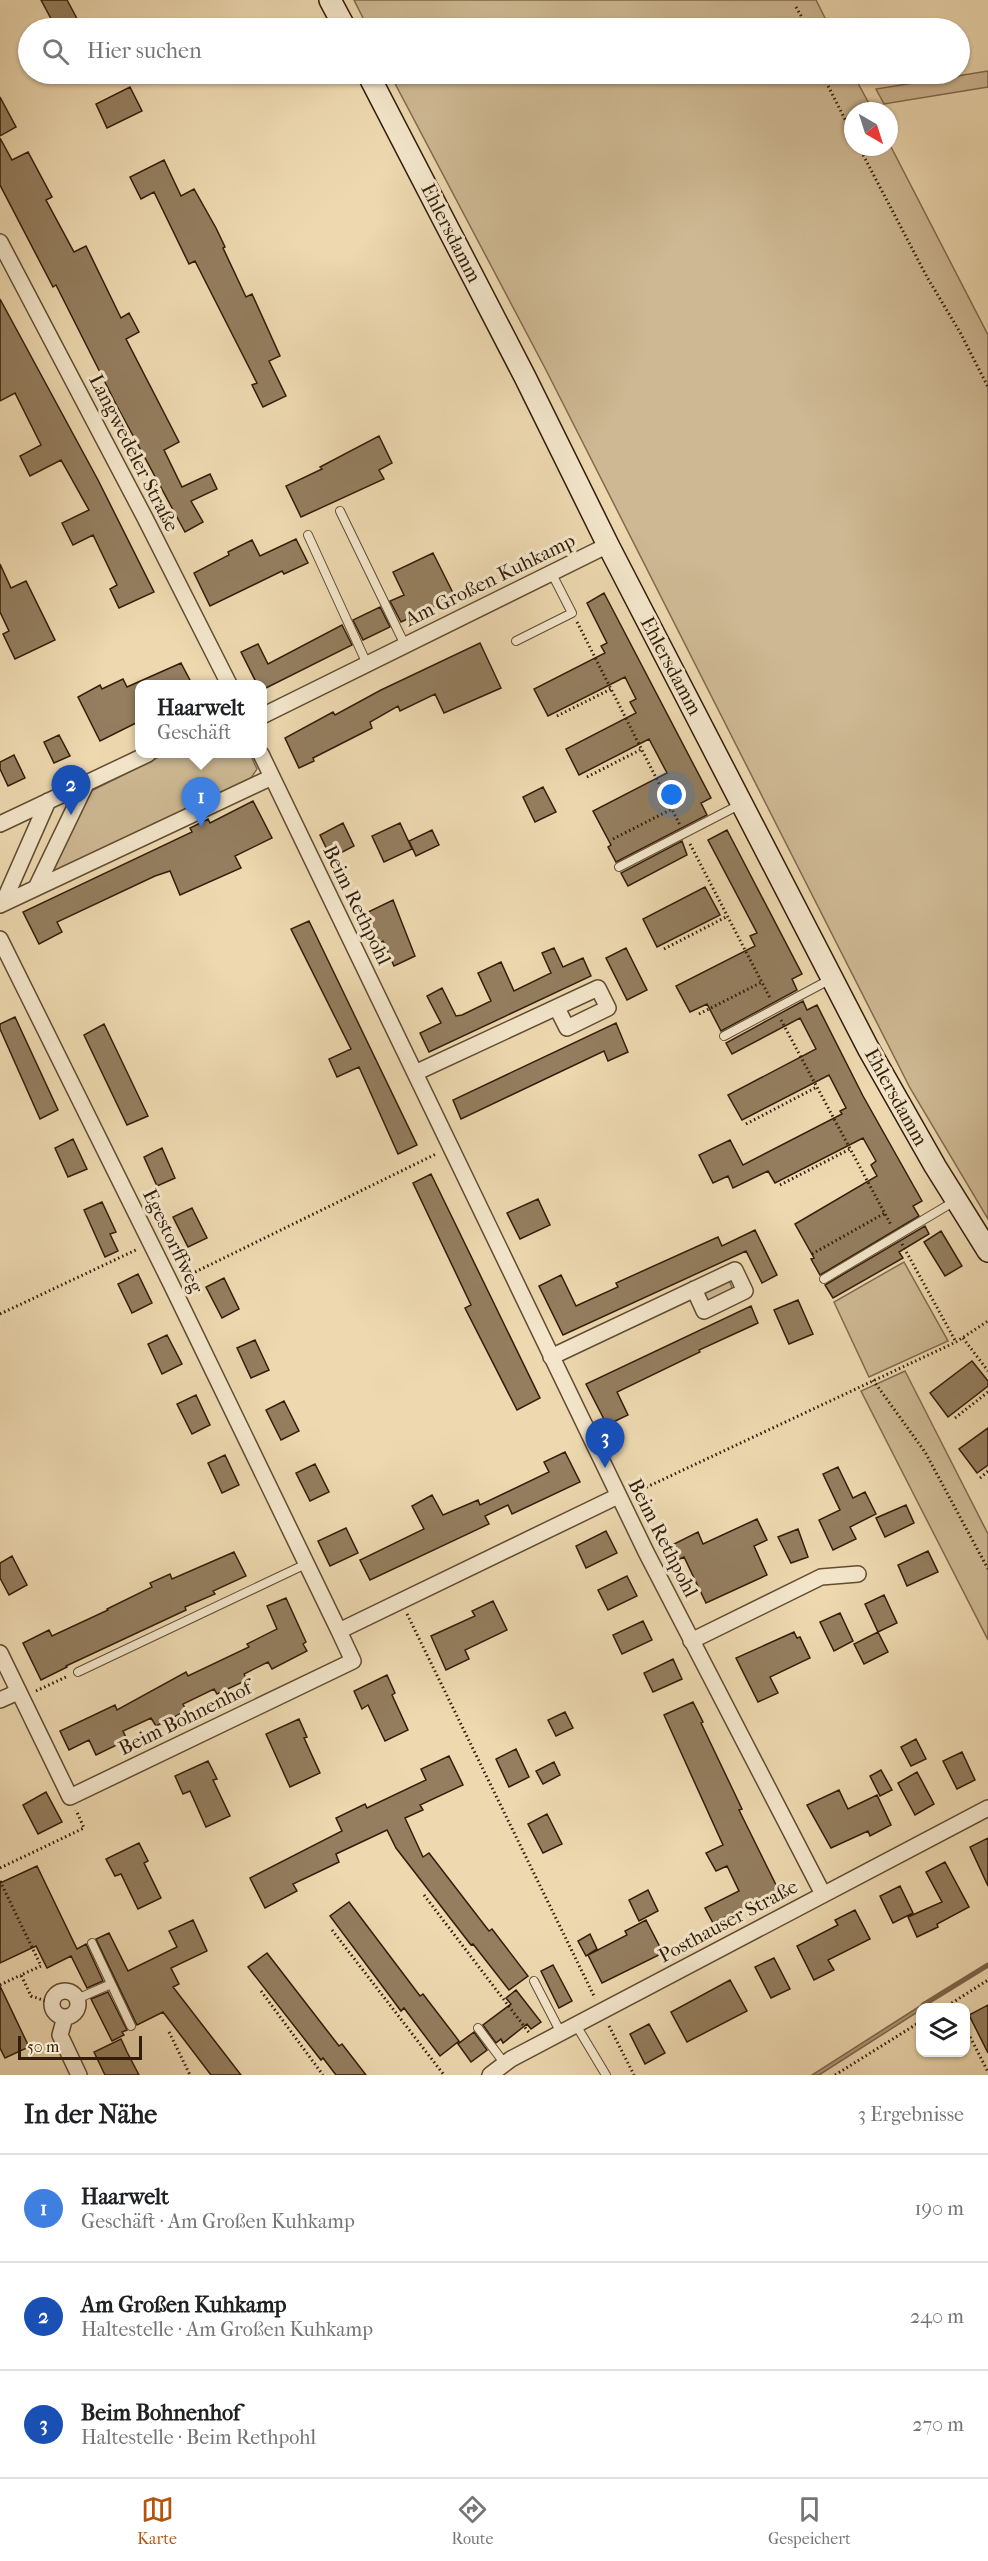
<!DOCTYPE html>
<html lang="de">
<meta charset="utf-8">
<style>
body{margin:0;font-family:"IM FELL French Canon",serif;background:#f2f2f2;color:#202124}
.controls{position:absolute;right:18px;bottom:18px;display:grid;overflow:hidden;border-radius:12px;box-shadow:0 2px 4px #0004}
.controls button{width:54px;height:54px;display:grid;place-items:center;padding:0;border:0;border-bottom:2px solid #e0e0e0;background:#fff;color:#202124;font:30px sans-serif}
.compass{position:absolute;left:844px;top:102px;width:54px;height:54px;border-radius:50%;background:#fff;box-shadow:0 2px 4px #0004;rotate:141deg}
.scale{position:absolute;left:18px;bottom:15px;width:124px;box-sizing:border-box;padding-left:6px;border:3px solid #331d09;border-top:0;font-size:16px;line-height:21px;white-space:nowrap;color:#331d09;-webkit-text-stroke:4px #f3e6cb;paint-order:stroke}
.you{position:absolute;left:672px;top:795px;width:21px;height:21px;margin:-15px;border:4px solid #fff;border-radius:50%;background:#1a73e8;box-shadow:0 0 0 9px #1a73e833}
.badge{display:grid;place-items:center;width:39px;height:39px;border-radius:50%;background:#b45309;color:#fff;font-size:20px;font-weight:700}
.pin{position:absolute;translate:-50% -50px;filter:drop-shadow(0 2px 3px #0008)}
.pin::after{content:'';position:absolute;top:32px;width:21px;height:18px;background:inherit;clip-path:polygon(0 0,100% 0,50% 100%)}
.popup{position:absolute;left:135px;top:680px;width:132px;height:78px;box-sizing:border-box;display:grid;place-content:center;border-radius:12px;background:#fff;filter:drop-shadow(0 2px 4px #0005);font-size:20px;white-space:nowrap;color:#757577}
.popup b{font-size:22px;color:#202124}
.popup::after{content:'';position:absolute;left:50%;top:100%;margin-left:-12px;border:12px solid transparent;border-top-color:#fff}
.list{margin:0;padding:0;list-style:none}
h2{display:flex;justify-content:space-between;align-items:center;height:78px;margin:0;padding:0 24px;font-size:26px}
h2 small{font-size:20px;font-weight:400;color:#757577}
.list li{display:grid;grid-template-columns:39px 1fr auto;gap:18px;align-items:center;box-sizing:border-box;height:108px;padding:0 24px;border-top:2px solid #e0e0e0}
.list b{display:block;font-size:22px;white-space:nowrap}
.list p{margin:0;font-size:20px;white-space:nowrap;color:#757577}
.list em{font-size:20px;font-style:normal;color:#757577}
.icon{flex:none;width:33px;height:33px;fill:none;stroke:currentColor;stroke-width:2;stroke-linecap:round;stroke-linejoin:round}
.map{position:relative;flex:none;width:988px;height:2075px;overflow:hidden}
.search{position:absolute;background:#fff;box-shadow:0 2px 4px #0004;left:18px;right:18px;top:18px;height:66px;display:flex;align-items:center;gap:15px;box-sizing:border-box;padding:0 21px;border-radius:33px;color:#757577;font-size:22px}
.sheet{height:402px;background:#fff}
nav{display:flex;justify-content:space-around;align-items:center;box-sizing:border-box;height:84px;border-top:2px solid #e0e0e0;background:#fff;font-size:16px;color:#757577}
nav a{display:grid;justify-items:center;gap:3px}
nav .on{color:#b45309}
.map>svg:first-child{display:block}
</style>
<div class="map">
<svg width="988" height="2075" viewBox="0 0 988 2075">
<rect width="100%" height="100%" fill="#edd8af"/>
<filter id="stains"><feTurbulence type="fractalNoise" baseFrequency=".00333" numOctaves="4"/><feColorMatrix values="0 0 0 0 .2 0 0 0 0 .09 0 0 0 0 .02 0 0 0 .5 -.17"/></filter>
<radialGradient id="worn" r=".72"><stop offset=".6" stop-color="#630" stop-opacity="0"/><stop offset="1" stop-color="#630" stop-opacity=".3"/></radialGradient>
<!-- green -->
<path fill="#cdb893" stroke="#806a4e" stroke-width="1.5" d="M354 0H816L830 28H368Z
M988 71V87L884 104 876 89Z
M390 74H853L873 111H853V147H889V143L988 335V1219L910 1088 546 370Z
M165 754H250L257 769 251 778 52 873 91 791Z
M904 1262 948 1341 869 1377 834 1302Z
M729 1280 733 1290 707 1301 704 1294V1289Z
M905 1371 988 1534V1640L861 1391Z"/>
<!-- water -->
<path fill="#ae9877" stroke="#7d674b" stroke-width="1.5" d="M928 2001 916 2013 819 2075H812Z"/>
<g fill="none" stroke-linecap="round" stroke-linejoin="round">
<!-- stream -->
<path stroke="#7d674b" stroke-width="5" d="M923 2005 988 1965"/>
</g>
<!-- building -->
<path fill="#947e5f" stroke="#331d09" stroke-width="1.5" d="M41 0H67L82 28H56Z
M130 87 142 111 107 128 96 104Z
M0 97 16 127 0 136Z
M0 138 12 160 28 152 52 197 46 200 74 252 86 246 121 318 129 313 139 332 126 339 179 442 164 450 182 487 210 474 217 489 191 501 203 522 185 532 117 406 56 285 53 287 0 185Z
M164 160 181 196 194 189 216 228 225 247 223 248 246 297 252 294 280 356 269 361 286 396 263 407 252 385 257 383 195 261 189 264 154 192 141 199 130 177Z
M0 299 98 480 154 592 119 608 110 589 117 585 93 535 73 545 62 523 89 510 61 460 30 476 20 456 41 445 15 393 0 401Z
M379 436 392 463 379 470 384 479 301 517 286 486 322 469 320 467Z
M296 539 308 563 284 574 282 571 210 606 194 573 229 555 228 552 252 540 260 556Z
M433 553 455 597 401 622 390 601 404 595 393 572Z
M0 564 11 588 26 581 55 640 15 659 3 634 9 631 0 612Z
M604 593 711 798 701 803 707 815 616 862 608 847 611 845 593 811 667 773 649 739 579 775 566 749 636 713 630 702 636 699 625 677 548 716 534 689 605 653 601 646 607 643 587 603Z
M380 607 390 627 363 640 353 620Z
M342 625 352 645 262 690V684H257L241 652 258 644 268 664Z
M480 643 501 688 444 713 435 694 400 711 398 706 370 722 372 728 313 758 314 761 299 768 285 738 333 712 335 715 381 690Z
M181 663 192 684H140V721L100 741 78 697 100 685 102 689 123 679 127 687Z
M59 735 70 756 54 763 44 742Z
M14 755 25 778 8 786 0 769V762Z
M543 787 556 812 535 822 523 797Z
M253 801 272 838 235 856 241 868 180 895 170 871 155 876 57 922 62 932 39 944 23 912 192 832 190 828 208 819 210 823Z
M343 823 354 846 331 858 320 835Z
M400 823 412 849 384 862 372 836Z
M432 830 439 845 416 856 409 841Z
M727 830 802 974 792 979 797 990 721 1031 707 1004 690 1012 676 986 755 946 750 936 757 933 708 840Z
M682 841 687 855 628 886 621 873Z
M705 887 720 915 657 947 643 919Z
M393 900 415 956 394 966 383 941 380 943 366 913Z
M309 921 417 1145 398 1154 359 1067 337 1077 329 1059 351 1049 291 929Z
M554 948 563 967 583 958 591 976 429 1052 420 1033 441 1023 427 996 442 988 456 1016 462 1015 491 1001 478 973 501 962 514 991 551 973 542 953Z
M626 948 647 990 627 1000 606 958Z
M803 1001 807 1010 817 1005 863 1096 922 1201 913 1206 919 1216 820 1275 811 1259 814 1258 795 1224 877 1176 871 1165 876 1161 863 1138 775 1183 768 1171 733 1188 728 1176 713 1183 699 1155 730 1140 743 1165 842 1114 840 1111 846 1108 829 1075 742 1120 728 1095 816 1049 800 1018 732 1054 726 1043Z
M15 1017 58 1110 40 1119 0 1029V1024Z
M616 1023 628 1052 608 1061 604 1051 461 1119 453 1100Z
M104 1024 148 1116 127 1125 84 1035Z
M73 1139 87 1169 68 1177 55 1148Z
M162 1148 175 1178 157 1186 144 1157Z
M431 1174 540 1398 517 1410 465 1308 471 1305 413 1183Z
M538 1199 550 1225 520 1239 507 1213Z
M102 1202 116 1232 110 1234 118 1251 105 1257 84 1210Z
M192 1208 207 1238 188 1247 173 1217Z
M925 1226 929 1234 899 1252 903 1258 833 1298 825 1285Z
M755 1230 777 1275 762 1283 746 1251 563 1335 539 1286 561 1275 576 1306 618 1287 616 1283 718 1237 722 1246Z
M941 1231 962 1266 945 1276 924 1242Z
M138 1274 152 1303 132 1313 118 1284Z
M224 1278 239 1309 222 1318 206 1287Z
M798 1300 813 1334 789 1344 774 1310Z
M751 1306 758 1323 699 1350 700 1352 617 1392 628 1415 607 1425 586 1384Z
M167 1335 182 1364 162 1374 148 1344Z
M255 1340 269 1370 251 1378 237 1348Z
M972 1361 988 1381V1386L948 1417 930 1393Z
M196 1395 210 1425 192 1434 177 1404Z
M284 1401 299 1431 281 1440 266 1410Z
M988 1428V1465L977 1473 959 1449Z
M565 1452 580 1482 512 1514 508 1505 485 1516 489 1524 370 1580 360 1560 424 1529 412 1506 432 1495 443 1515 478 1500 480 1505 549 1472 544 1462Z
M225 1455 239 1485 222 1493 208 1463Z
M315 1464 329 1492 310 1501 296 1473Z
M838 1467 853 1498 865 1492 876 1514 850 1527 856 1539 833 1550 819 1520 840 1510 823 1474Z
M906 1505 914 1523 885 1537 876 1518Z
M757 1519 767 1540 754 1546 767 1575 706 1603 684 1557 675 1561 668 1547 698 1532 703 1544Z
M346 1528 358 1553 330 1566 318 1541Z
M798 1529 808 1557 791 1563 778 1537Z
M606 1531 617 1553 586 1568 576 1546Z
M928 1551 938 1572 907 1586 898 1565Z
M234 1552 246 1576 213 1591 215 1594 185 1607 186 1610 66 1666 67 1667 41 1680 23 1643 49 1630 52 1636 108 1610 107 1609 152 1587 150 1583 170 1574 172 1579Z
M12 1556 27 1585 9 1595 0 1578V1563Z
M627 1576 637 1596 608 1610 598 1590Z
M884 1595 897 1623 878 1632 865 1604Z
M286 1598 306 1642 303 1644 307 1651 272 1669 268 1662 244 1674 247 1680 217 1694 214 1689 183 1704 186 1711 156 1726 151 1718 123 1731 127 1740 96 1755 89 1740 69 1750 60 1731 115 1705 117 1710 186 1672 188 1676 249 1647 247 1644 277 1629 267 1606Z
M493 1601 507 1630 465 1650 469 1659 446 1670 431 1636 475 1616 472 1611Z
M840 1613 853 1641 834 1651 820 1622Z
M643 1621 652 1640 622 1654 613 1635Z
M794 1632 797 1638 800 1637 810 1658 770 1677 778 1693 758 1702 736 1658Z
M878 1632 888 1652 864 1664 854 1644Z
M673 1659 682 1679 653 1692 644 1673Z
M387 1675 395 1693 392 1695 408 1730 385 1741 368 1705 362 1709 354 1691Z
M693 1702 703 1722 701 1723 742 1809 739 1810 779 1891 713 1923 705 1908 739 1891 727 1866 716 1871 706 1853 723 1845 664 1715Z
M565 1712 573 1728 556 1736 548 1720Z
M299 1719 307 1737 304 1738 320 1773 290 1787 266 1734Z
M916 1739 926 1759 911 1766 901 1747Z
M516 1749 529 1777 509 1787 496 1759Z
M962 1752 975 1780 957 1789 943 1761Z
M449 1756 463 1785 420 1805 423 1810 405 1818 423 1857 429 1853 489 1931 492 1929 528 1976 509 1990 473 1944 471 1945 396 1848 387 1830 336 1854 339 1862 293 1884 297 1891 265 1908 250 1878 342 1831 336 1818 365 1804 367 1808 426 1780 421 1769Z
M208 1761 217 1779 213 1780 230 1816 206 1827 190 1791 183 1794 175 1776Z
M554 1762 560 1775 543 1784 536 1771Z
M881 1770 892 1790 880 1796 870 1776Z
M917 1772 934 1804 915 1815 898 1783Z
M839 1790 848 1809 877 1795 891 1825 870 1836 868 1831 831 1848 807 1805Z
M46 1792 62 1822 38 1834 23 1805Z
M547 1814 562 1844 543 1853 528 1824Z
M988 1838V1886L970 1847Z
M139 1843 148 1861 144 1863 161 1898 138 1909 121 1874 115 1876 106 1859Z
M945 1862 969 1907 937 1924 938 1927 917 1937 908 1917 942 1902 926 1872Z
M37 1866 77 1949 86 1944 103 1981 87 1988 71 1956 47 1968 36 1946 0 1963V1883Z
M900 1886 913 1913 893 1923 880 1896Z
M648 1890 658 1911 639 1921 629 1900Z
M349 1902 420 1996 423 1994 459 2041 440 2056 404 2008 401 2011 330 1916Z
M855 1910 870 1939 828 1960 834 1970 814 1980 797 1946 838 1925 835 1920Z
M193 1920 207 1951 171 1968 179 1984 173 1987 241 2075H211L163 2012 137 2025 96 1939 109 1933 128 1971 177 1947 169 1931Z
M646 1920 663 1953 602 1983 588 1955 627 1935 625 1931Z
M590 1934 597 1949 586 1956 578 1941Z
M267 1953 339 2046 342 2044 366 2075H336L323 2058 321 2060 248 1967Z
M774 1958 790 1989 771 1998 755 1967Z
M553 1965 572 2001 559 2008 541 1971Z
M730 1980 747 2011 687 2042 671 2012Z
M0 1986 29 2047 5 2058 0 2048Z
M516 1990 541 2022 531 2029 527 2024 503 2043 501 2039 496 2043 483 2025 511 2004 506 1998Z
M108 1992 127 2030 122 2032 124 2035 112 2041 91 1999Z
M988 2005V2053L969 2015Z
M649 2024 665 2053 645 2064 630 2034Z
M474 2032 487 2050 471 2062 458 2044Z
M121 2039 127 2052 139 2075H105L94 2052Z"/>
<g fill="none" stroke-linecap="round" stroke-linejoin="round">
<defs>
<path id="lane" d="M340 511 405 645
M308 535 367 664
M516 641 572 613 552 574
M619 867 741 804
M724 1036 831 979
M824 1279 955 1201
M78 1672 306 1564
M92 1943 131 2026
M534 1981 561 2033
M77 1999 111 1984
M576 2025 606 2075
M478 2028 505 2064"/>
<path id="street" d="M0 242 145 518 229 684
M262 716 608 545
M261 754 646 1552 823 1894
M0 824 148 754
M36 888 86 784
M3 903 48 801
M0 905 272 777
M0 939 171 1284 339 1631
M415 1073 598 988 608 1008 567 1028 557 1008
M551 1357 735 1270 745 1291 704 1311 694 1289
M691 1641 821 1577 858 1574
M0 1653 70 1797 353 1661 339 1631 618 1496
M0 1700 18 1692
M52 2004a13 13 0 1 1 26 0a13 13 0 1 1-26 0Z
M65 2017 60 2035 79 2075
M490 2075 511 2059 988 1808"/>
<path id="secondary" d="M330 0 345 28
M368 74 525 377 608 545 868 1048 935 1166 988 1251"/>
</defs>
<!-- lane casing -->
<use href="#lane" stroke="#624c32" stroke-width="10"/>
<!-- street casing -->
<use href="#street" stroke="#624c32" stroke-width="18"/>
<!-- secondary casing -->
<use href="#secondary" stroke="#331d09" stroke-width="24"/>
<!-- path -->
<path stroke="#331d09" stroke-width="3" stroke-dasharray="1.5 3" stroke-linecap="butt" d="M796 7 808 28
M822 74 853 135
M859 147 927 277 961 334 988 387
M577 622 680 825
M557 716 611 689
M587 777 642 749
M613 839 672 809
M690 844 770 998
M664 949 728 916
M699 1014 762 982
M781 1020 891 1225
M746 1124 817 1087
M780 1185 850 1149
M902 1244 956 1342
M812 1254 885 1213
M183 1278 436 1154
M0 1314 138 1249
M963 1338 988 1371
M873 1380 925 1452 988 1569
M955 1418 988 1392
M980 1478 988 1471
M634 1493 956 1342 988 1321
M407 1614 595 1998
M36 1691 68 1676
M0 1868 84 1828 76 1810
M0 1881 41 1966 21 1975 31 1996 52 2003
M424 1895 530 2034
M332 1930 444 2075
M0 1985 21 1975
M261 1991 323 2075
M944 2008 988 1980
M609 2026 634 2075
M966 2029 988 2072
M169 2032 190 2075
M835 2075 920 2022"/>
<!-- lane -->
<use href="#lane" stroke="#f3e6cb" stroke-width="8"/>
<!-- street -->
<use href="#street" stroke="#f3e6cb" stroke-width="15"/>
<!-- secondary -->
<use href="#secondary" stroke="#f3e6cb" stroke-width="21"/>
</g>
<g text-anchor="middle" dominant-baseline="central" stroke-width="6" stroke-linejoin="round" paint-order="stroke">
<!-- street labels -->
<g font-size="20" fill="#331d09" stroke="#f3e6cb">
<text transform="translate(451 233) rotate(63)">Ehlersdamm</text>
<text transform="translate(134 453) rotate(63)">Langwedeler Straße</text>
<text transform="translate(490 580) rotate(-26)">Am Großen Kuhkamp</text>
<text transform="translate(671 666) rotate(62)">Ehlersdamm</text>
<text transform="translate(357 905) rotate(64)">Beim Rethpohl</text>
<text transform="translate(896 1097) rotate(61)">Ehlersdamm</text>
<text transform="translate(173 1241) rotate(64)">Egestorffweg</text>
<text transform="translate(663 1538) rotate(63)">Beim Rethpohl</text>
<text transform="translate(185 1718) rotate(-26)">Beim Bohnenhof</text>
<text transform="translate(728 1921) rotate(-28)">Posthauser Straße</text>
</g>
</g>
<rect width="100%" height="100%" filter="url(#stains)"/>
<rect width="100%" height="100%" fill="url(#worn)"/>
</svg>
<div class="controls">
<button><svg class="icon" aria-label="layers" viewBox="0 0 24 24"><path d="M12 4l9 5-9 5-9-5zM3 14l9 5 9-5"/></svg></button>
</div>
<svg class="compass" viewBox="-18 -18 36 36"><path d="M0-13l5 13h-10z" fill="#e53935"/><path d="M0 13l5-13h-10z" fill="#757577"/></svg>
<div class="scale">50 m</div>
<div class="you"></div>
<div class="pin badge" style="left:201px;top:827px;background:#3f7fe0">1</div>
<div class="popup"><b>Haarwelt</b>Geschäft</div>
<div class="pin badge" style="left:71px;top:815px;background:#1a4fb4">2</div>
<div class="pin badge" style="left:605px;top:1468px;background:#1a4fb4">3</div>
<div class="search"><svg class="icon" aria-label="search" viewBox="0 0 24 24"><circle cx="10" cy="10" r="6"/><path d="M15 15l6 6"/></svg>Hier suchen</div>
</div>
<section class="sheet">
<h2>In der Nähe<small>3 Ergebnisse</small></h2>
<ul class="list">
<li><span class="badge" style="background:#3f7fe0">1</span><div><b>Haarwelt</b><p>Geschäft · Am Großen Kuhkamp</p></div><em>190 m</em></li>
<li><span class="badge" style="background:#1a4fb4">2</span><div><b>Am Großen Kuhkamp</b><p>Haltestelle · Am Großen Kuhkamp</p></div><em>240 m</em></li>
<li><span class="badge" style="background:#1a4fb4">3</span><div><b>Beim Bohnenhof</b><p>Haltestelle · Beim Rethpohl</p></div><em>270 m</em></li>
</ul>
</section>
<nav>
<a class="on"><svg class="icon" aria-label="map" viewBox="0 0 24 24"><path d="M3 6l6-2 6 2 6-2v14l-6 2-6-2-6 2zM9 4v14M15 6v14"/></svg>Karte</a>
<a><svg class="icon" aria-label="directions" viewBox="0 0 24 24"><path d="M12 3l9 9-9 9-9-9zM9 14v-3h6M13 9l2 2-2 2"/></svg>Route</a>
<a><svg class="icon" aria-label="saved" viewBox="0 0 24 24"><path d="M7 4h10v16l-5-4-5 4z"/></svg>Gespeichert</a>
</nav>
